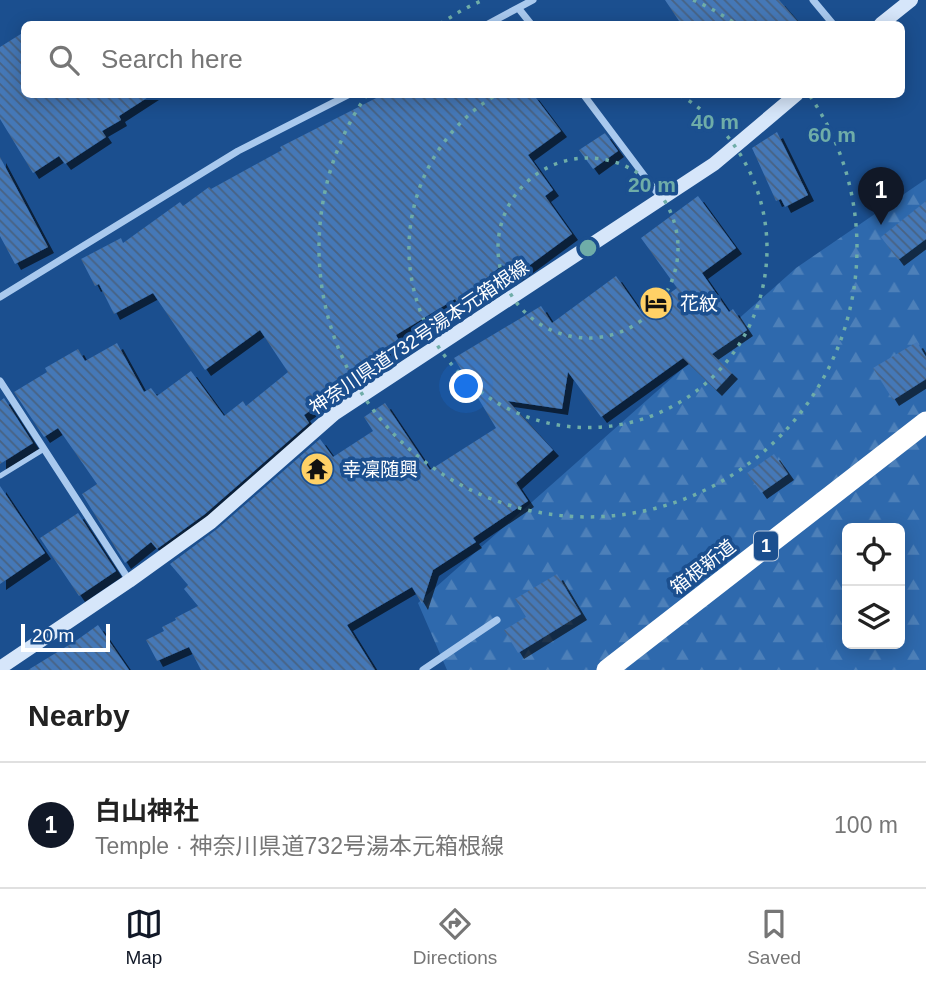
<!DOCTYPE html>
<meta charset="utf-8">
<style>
body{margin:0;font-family:Helvetica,"Noto Sans JP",sans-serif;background:#f6f6f6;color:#222}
.controls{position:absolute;right:21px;bottom:21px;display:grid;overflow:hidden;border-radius:10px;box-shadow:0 4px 18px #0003}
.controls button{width:63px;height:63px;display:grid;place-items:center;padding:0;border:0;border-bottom:2px solid #e0e0e0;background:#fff;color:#222;font:35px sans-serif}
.scale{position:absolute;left:21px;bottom:18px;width:89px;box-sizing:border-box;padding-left:7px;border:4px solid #fff;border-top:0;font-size:19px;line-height:24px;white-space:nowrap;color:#fff;-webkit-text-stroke:5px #1b4f8f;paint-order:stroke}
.you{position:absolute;left:467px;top:387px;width:24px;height:24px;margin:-18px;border:5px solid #fff;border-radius:50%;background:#1a73e8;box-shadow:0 0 0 10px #1a73e833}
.badge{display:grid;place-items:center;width:46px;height:46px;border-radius:50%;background:#111827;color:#fff;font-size:23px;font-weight:700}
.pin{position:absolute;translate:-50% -58px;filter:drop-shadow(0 2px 4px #0008)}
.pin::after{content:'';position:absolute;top:37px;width:24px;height:21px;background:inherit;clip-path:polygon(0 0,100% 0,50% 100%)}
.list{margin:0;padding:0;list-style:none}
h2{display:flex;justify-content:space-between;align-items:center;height:91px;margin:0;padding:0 28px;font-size:30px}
h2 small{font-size:23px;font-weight:400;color:#767676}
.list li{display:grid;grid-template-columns:46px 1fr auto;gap:21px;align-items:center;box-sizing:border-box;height:126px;padding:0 28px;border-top:2px solid #e0e0e0}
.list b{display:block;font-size:26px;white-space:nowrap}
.list p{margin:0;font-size:23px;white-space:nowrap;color:#767676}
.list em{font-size:23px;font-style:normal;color:#767676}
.icon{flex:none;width:38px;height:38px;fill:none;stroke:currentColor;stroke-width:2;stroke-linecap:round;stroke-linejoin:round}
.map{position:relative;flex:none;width:926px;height:670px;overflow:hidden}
.search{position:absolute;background:#fff;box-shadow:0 4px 18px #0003;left:21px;right:21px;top:21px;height:77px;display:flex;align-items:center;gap:18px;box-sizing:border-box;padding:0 24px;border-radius:10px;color:#767676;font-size:26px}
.sheet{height:217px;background:#fff}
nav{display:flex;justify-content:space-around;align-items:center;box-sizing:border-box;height:98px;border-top:2px solid #e0e0e0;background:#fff;font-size:19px;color:#767676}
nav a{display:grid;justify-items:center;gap:4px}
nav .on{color:#111827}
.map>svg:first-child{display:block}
</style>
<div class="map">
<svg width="926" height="670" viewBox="0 0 926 670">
<defs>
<pattern id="forest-firs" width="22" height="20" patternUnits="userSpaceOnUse" patternTransform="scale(1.75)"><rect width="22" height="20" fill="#2e69ad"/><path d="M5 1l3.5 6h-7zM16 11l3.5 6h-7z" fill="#4d80b9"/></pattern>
<pattern id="building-back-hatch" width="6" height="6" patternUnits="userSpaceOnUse" patternTransform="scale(1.75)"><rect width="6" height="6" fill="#4478b7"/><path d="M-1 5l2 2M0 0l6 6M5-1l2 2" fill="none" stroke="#486282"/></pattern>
<filter id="shadow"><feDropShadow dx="6" dy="6" stdDeviation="0" flood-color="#0009"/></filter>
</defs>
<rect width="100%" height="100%" fill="#1b4f8f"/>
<!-- forest -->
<path fill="url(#forest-firs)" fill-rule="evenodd" d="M926 179V670H447L418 603 796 268ZM847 528H900V644H847Z"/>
<!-- building -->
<path fill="url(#building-back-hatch)" filter="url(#shadow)" d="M665 0H779L800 24H681Z
M24 32V94H153L119 116 121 120 102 131 106 137 65 164 59 156 33 173 0 119V47Z
M384 94H533L561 131 528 155 553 190 545 196 572 234 515 276 513 273 509 275 502 265 458 303 455 299 396 335 400 342 355 369 360 376 304 415 309 423 205 514 157 549 151 542 125 563 82 494 97 484 58 428 44 437 14 392 47 372 45 368 78 349 85 361 117 343 144 392 151 388 157 396 191 371 224 416 243 401 246 406 288 372 260 330 205 370 153 293 114 314 99 284 95 286 81 259 121 238 123 243 180 202 183 206 209 187 211 189 282 150 280 147Z
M777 132 808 195 785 207 781 199 776 201 752 148Z
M605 133 618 151 593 169 579 150Z
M0 157 48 247 15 264 0 236Z
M698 196 736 248 702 273 729 312 733 309 747 330 712 354 732 373 716 390 683 358 601 417 568 372 562 409 508 401 553 450 516 483 528 501 473 538 476 542 433 570 422 604 412 587 347 625 375 670H201L189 647 157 661 146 640 164 631 162 627 176 620 175 618 198 606 184 589 188 585 170 564 217 529 320 439 333 457 373 431 364 417 385 403 430 470 496 428 454 358 541 306 552 323 616 276 642 313 677 288 641 238Z
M926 201V239L898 260 881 237Z
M917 342 926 357V379L893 400 873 368Z
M4 398 33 443 0 464V401Z
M774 454 788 474 761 493 747 473Z
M0 486 45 553 0 584Z
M78 513 116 571 79 596 40 538Z
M557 574 581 614 518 653 504 630 526 617 515 599Z
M98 625 129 670H28L77 640Z"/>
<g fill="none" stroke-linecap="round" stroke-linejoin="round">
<!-- service -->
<path stroke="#a9c9ee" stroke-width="5" d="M0 476 44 449"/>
<!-- minor -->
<path stroke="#a9c9ee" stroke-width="7" d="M813 0 833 24
M519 9 531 24
M488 24 533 0
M583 94 661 198
M0 297 238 151 350 94
M0 381 129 580
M423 670 497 620"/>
<!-- secondary -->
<path stroke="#d6e6fa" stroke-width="14" d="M881 24 911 0
M0 668 129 581 211 522 334 414 714 164 797 94"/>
<!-- motorway -->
<path stroke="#fff" stroke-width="21" d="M607 670 926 422"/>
</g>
<!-- distance rings -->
<g fill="none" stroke="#6fada8" stroke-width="3.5" stroke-dasharray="3.5 7">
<circle cx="588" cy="248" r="90"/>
<path d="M680 95A179 179 0 1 1 496 95"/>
<path d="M440 24A269 269 0 0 1 483 0M693 0A269 269 0 0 1 736 24M810 96A269 269 0 1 1 366 96"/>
</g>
<!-- icons -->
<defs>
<symbol id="hotel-disc" viewBox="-11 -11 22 22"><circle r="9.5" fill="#ffd166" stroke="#1b4f8f"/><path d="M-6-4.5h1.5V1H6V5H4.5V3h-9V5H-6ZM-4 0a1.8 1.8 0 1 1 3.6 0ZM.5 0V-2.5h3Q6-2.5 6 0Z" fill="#111"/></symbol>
<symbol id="temple-disc" viewBox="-11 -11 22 22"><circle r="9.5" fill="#ffd166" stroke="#1b4f8f"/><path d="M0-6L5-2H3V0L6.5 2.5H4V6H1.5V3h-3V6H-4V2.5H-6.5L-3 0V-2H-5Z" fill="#111"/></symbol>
</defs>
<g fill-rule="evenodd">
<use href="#hotel-disc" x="637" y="284" width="38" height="38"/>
<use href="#temple-disc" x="298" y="450" width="38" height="38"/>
</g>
<g text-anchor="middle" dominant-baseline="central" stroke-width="7" stroke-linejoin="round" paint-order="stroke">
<!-- shield labels -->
<rect fill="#1b4f8f" stroke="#bbcadd" stroke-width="2" x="754" y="531.5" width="24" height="29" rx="5"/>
<g font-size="18" font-weight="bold" fill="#fff">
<text x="766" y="546">1</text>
</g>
<!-- poi labels -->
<g font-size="19" fill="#fff" stroke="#1b4f8f" text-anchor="start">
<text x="680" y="303">花紋</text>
<text x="342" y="469">幸凜随興</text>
</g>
<!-- street labels -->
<g font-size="19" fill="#fff" stroke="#1b4f8f">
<text transform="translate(419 337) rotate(-34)">神奈川県道732号湯本元箱根線</text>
<text transform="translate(703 567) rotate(-38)">箱根新道</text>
</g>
</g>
<circle cx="588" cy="248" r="10" fill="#6fada8" stroke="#1b4f8f" stroke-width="3.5"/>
<g font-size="21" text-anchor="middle" font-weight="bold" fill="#6fada8" stroke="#1b4f8f" stroke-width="7" stroke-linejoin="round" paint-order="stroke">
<text x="715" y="129">40 m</text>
<text x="832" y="142">60 m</text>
<text x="652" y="192">20 m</text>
</g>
</svg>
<div class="controls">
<button><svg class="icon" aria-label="locate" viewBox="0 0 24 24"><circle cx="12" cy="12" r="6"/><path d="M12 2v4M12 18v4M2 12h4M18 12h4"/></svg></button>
<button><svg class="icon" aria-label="layers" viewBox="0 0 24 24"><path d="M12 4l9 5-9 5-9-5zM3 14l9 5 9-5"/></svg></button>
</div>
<div class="scale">20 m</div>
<div class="you"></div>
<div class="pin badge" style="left:881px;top:225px">1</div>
<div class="search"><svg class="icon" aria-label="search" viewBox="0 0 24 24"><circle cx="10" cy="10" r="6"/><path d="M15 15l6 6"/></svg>Search here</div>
</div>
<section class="sheet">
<h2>Nearby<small></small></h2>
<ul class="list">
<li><span class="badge">1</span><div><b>白山神社</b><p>Temple · 神奈川県道732号湯本元箱根線</p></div><em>100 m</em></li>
</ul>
</section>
<nav>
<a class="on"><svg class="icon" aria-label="map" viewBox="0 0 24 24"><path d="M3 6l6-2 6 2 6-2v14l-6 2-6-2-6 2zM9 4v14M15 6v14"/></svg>Map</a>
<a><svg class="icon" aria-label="directions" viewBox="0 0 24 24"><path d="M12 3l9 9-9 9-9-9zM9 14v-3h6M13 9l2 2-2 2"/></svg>Directions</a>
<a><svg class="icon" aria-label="saved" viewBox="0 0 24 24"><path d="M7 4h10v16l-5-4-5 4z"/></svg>Saved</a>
</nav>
